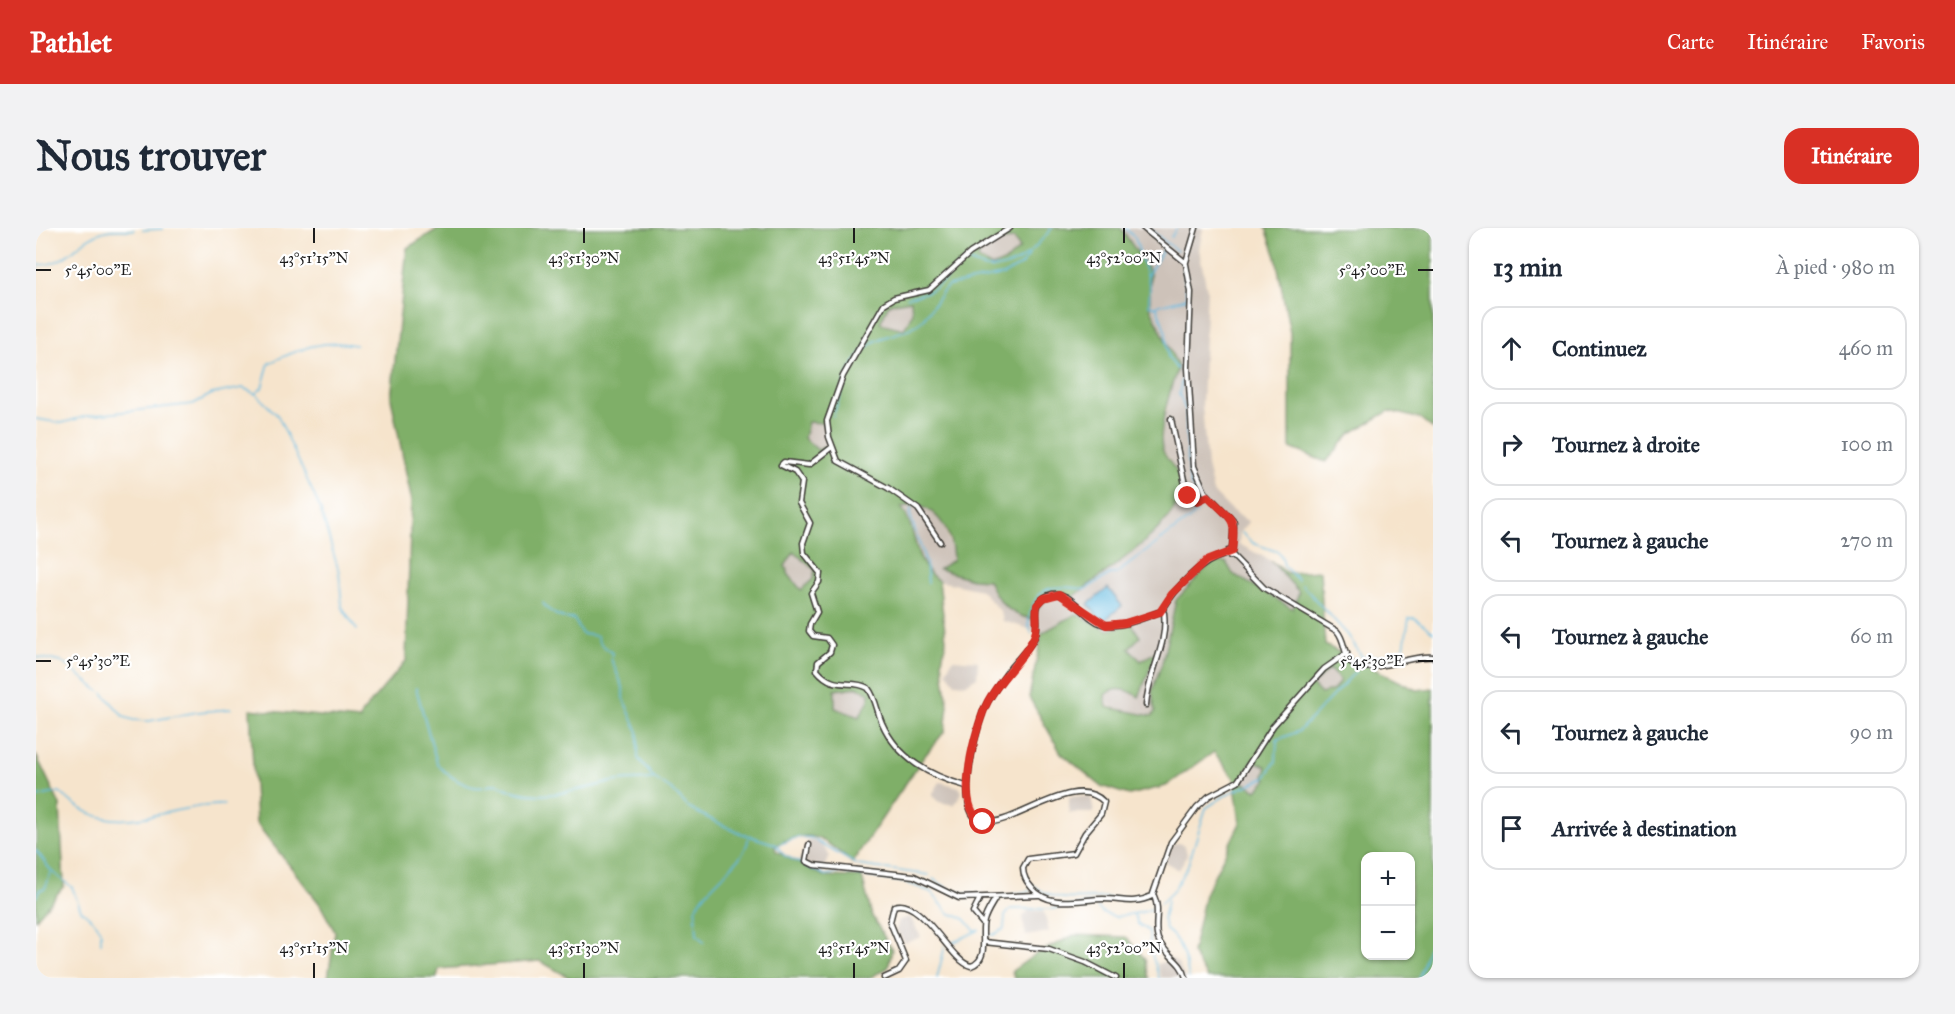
<!DOCTYPE html>
<html lang="fr">
<meta charset="utf-8">
<style>
body{margin:0;font-family:"IM FELL Great Primer",serif;background:#f2f2f3;color:#1f2937}
.controls{position:absolute;right:18px;bottom:18px;display:grid;overflow:hidden;border-radius:12px;box-shadow:0 2px 4px #0004}
.controls button{width:54px;height:54px;display:grid;place-items:center;padding:0;border:0;border-bottom:2px solid #e0e1e3;background:#fff;color:#1f2937;font:30px sans-serif}
.stop{position:absolute;width:18px;height:18px;margin:-14px;border:4px solid #d93025;border-radius:50%;background:#fff}
.stop.end{background:#d93025;border-color:#fff;box-shadow:0 2px 6px #0008}
.list{margin:0;padding:0;list-style:none}
h2{display:flex;justify-content:space-between;align-items:center;height:78px;margin:0;padding:0 24px;font-size:26px}
h2 small{font-size:20px;font-weight:400;color:#747a83}
.list li{display:grid;grid-template-columns:39px 1fr auto;gap:18px;align-items:center;box-sizing:border-box;height:84px;margin:0 12px 12px;padding:0 12px;border:2px solid #e0e1e3;border-radius:18px}
.list b{display:block;font-size:22px;white-space:nowrap}
.list em{font-size:20px;font-style:normal;color:#747a83}
.icon{flex:none;width:33px;height:33px;fill:none;stroke:currentColor;stroke-width:2;stroke-linecap:round;stroke-linejoin:round}
.map{position:relative;flex:none;width:1397px;height:750px;overflow:hidden;border-radius:18px}
header{display:flex;align-items:center;gap:36px;box-sizing:border-box;height:84px;padding:0 30px;background:#d93025;color:#fff}
header strong{font-size:28px}
nav{display:flex;gap:33px;margin-inline-start:auto;font-size:21px}
.intro{display:flex;align-items:center;justify-content:space-between;box-sizing:border-box;height:144px;padding:0 36px}
h1{margin:0;font-size:42px}
.button{padding:15px 27px;border-radius:18px;background:#d93025;color:#fff;font-size:21px;font-weight:700}
main{display:flex;gap:36px;padding:0 36px}
aside{flex:1;background:#fff;border-radius:18px;box-shadow:0 2px 4px #0004}
.map>svg:first-child{display:block}
</style>
<header>
<strong>Pathlet</strong>
<nav><a>Carte</a><a>Itinéraire</a><a>Favoris</a></nav>
</header>
<div class="intro"><h1>Nous trouver</h1><a class="button">Itinéraire</a></div>
<main>
<div class="map">
<svg width="1397" height="750" viewBox="0 0 1397 750">
<rect width="100%" height="100%" fill="#fff"/>
<filter id="ink" filterUnits="userSpaceOnUse"><feTurbulence type="fractalNoise" baseFrequency=".0167" numOctaves="2"/><feDisplacementMap in="SourceGraphic" scale="12" xChannelSelector="R" yChannelSelector="G"/><feConvolveMatrix kernelMatrix="1 2 1 2 8 2 1 2 1" color-interpolation-filters="sRGB"/></filter>
<filter id="wash" filterUnits="userSpaceOnUse"><feTurbulence type="fractalNoise" baseFrequency=".008" numOctaves="4" result="noise"/><feDisplacementMap in="SourceGraphic" scale="24" xChannelSelector="R" yChannelSelector="G"/><feGaussianBlur stdDeviation="1.35" result="paint"/><feColorMatrix in="noise" values="0 0 0 0 0 0 0 0 0 0 0 0 0 0 0 0 0 1.4 0 .05"/><feComposite in="paint" operator="in"/></filter>
<g filter="url(#wash)">
<rect width="100%" height="100%" fill="#f6e4cc"/>
<!-- industrial -->
<path fill="#cdc2b9" d="M1085 0H1167L1163 21 1171 62 1166 177 1171 237 1177 264 1195 282 1213 294 1204 305 1203 316 1235 333 1263 364 1257 381 1176 334 1140 372 1126 435 1116 463 1119 484 1113 488 1070 477V466L1082 461 1092 462 1103 469 1120 424 1106 433 1093 420 1103 409 1072 402 1040 386 1006 405 967 393 965 384 945 362 903 353 895 348 881 325 865 279 878 276 889 279 906 293 916 322 917 332 904 341 936 351 952 352 957 365 996 391 1003 375 1019 366 1037 369 1121 302 1143 246 1126 220 1127 189 1131 182 1134 161 1142 139 1114 79V44Z
M978 11 984 20 972 32 956 39 942 31 944 22 952 15Z
M876 72V86L868 101 844 95 853 76Z
M771 194 788 195 793 217 782 222 768 210Z
M758 324 780 341 778 351 765 362 753 347 749 338Z
M917 431 942 433 941 449 930 456 919 455 910 443Z
M1293 441 1304 452 1298 462 1285 467 1276 457Z
M822 459 833 465V472L823 489 799 480V462Z
M1217 532 1231 538V552L1221 562 1204 553Z
M904 554 923 559 926 564 918 577 903 574 896 567Z
M1042 568 1055 569 1058 585H1033V569Z
M775 612 785 616 794 628 787 644 763 632 772 613Z
M1142 615 1149 618 1151 626 1143 642 1129 634 1137 616Z
M993 682 1008 684 1013 704 990 708 986 689Z
M874 689 885 709 869 715 860 702 863 692Z
M1136 731 1142 736 1149 750H1125L1121 736Z"/>
<!-- forest -->
<path fill="#7faf68" stroke="#4e6642" stroke-width="1.5" fill-rule="evenodd" d="M403 0H1085L1114 44V79L1142 139C1135 158 1122 201 1126 220 1130 235 1147 244 1146 261 1143 298 1065 346 1037 369 1015 366 1005 370 996 391 973 387 961 373 952 352L936 351 903 341 917 332C916 302 898 270 865 279 883 301 874 333 903 353L910 412 906 433 912 477 909 503 887 530 816 635C788 611 775 598 739 618L740 623 788 648 826 649 836 688 856 722 852 740 833 750H534L504 733 403 741 401 750H292L299 704 283 675 220 595 214 481 324 492 325 486 370 433 375 270 355 170 371 20ZM978 11 984 20 972 32 956 39 942 31C946 12 962 12 978 11ZM875 72 876 86 868 101 844 95 853 76ZM772 194 788 195 793 217 782 222 768 210ZM758 324 779 342 777 351 765 362 753 347 749 338ZM822 459 833 465V472L823 489 799 480V462Z
M1230 0H1397V201L1385 191 1353 183 1315 205 1290 234 1254 220V105L1240 29Z
M1235 333 1251 345 1284 343 1289 417 1381 462 1397 460V750H1171L1156 725 1169 666 1204 595 1198 550 1178 524 1130 558 1093 567 1065 558 1025 525 993 469 1006 405 1040 386 1072 402 1096 396 1104 409 1093 420 1105 433 1121 423 1103 469C1092 461 1080 458 1069 467L1071 479 1116 488 1119 484 1116 463 1126 435 1140 372 1176 334H1190L1197 346 1257 381 1263 364ZM1293 441 1304 452 1298 462 1285 466 1276 457ZM1217 532 1231 539 1228 548 1231 552 1221 562 1205 553ZM1330 628H1374V728H1330Z
M0 527 24 577 28 658 0 691Z
M1038 707 1090 709 1109 731 1113 750H978L976 743 1000 726Z"/>
<!-- water -->
<path fill="#63bae0" stroke="#406b7e" stroke-width="1.5" d="M1072 360 1086 378 1066 394 1052 376Z"/>
<g fill="none" stroke-linecap="round" stroke-linejoin="round">
<!-- stream -->
<path stroke="#63bae0" stroke-width="1.5" d="M1089 0 1099 10 1114 58 1113 77 1121 79 1130 105 1132 129 1141 141
M1112 0 1141 23
M107 2 127 1
M1135 9 1141 0
M928 33C936 34 943 39 951 40 981 43 999 20 1016 0
M0 43 2 37C34 37 41 10 69 3 78 1 89 2 98 2
M1111 48 1128 20
M871 69C898 65 904 57 922 38
M1119 78 1151 70 1148 40
M1144 144 1147 147 1143 166 1150 183 1151 231 1154 255 1162 268
M220 165 226 160 233 135C265 121 284 111 320 117
M797 188C807 161 817 118 849 109 860 105 873 103 883 95 894 85 901 69 912 58L967 47 985 37 993 27
M0 191 26 195 51 188 157 176 176 166 207 160 220 166 242 188 284 280 303 344 306 379 321 402
M875 281 874 287 890 335 892 355
M1206 305 1217 315 1242 324 1246 329 1248 338 1262 352
M1266 357 1312 407 1326 429 1367 426 1373 390H1379L1397 404
M507 375C512 384 527 392 538 391L546 406 561 408 563 414 576 425 575 431 587 459V470L602 504V530L618 550
M996 406C991 397 992 392 995 383 1004 353 1025 359 1050 361L1074 346H1080L1161 285
M0 429 25 434 34 439
M1324 437 1328 430
M39 444 63 463
M380 460 401 535C410 547 432 562 447 559 453 558 456 556 462 556 496 577 540 562 576 554 590 551 604 553 618 550L637 563 654 581 701 604 739 616 748 627 789 647 805 644 871 655 895 664 913 685 929 691 939 703
M67 465 88 489 97 492 113 493 161 484 195 481
M0 569 24 564C69 609 108 587 160 579 170 577 179 578 188 576
M742 617 762 609 775 610 821 637 893 647
M0 622 16 644 36 659 45 682 61 696 65 705V715
M897 651 917 664 943 667
M996 656C1026 682 1055 664 1090 671
M977 666 994 663
M0 669 3 662 9 660 15 645
M1100 671 1114 665
M1131 673 1127 691 1130 702C1144 710 1150 734 1153 750
M1124 676 1137 663 1152 637 1170 580 1193 565 1229 550 1240 533 1241 512 1263 503 1320 443
M1061 679 1067 685 1080 689C1092 686 1105 686 1118 680L1116 672
M1098 686 1102 696 1113 703 1114 719 1123 750
M950 705 957 707 968 701 969 688 975 681H1016L1057 675
M668 714 661 707C661 699 658 686 661 679 669 658 713 631 712 610
M916 715 943 702
M901 750 909 718
M1383 750 1397 706"/>
</g>
</g>
<g filter="url(#ink)">
<g fill="none" stroke-linecap="round" stroke-linejoin="round">
<defs>
<path id="minor" d="M1107 0 1149 34
M1150 34 1160 0
M1150 36 1155 64 1152 140 1158 238 1169 264 1198 294 1196 323
M1135 191 1151 266 1160 273 1172 268
M796 219 773 237 748 234 745 237 759 244 766 254 763 275 774 295 767 315 768 325 784 345 783 354 775 365 781 384 774 396 773 403 777 408 791 410 796 417 794 424 782 434 781 442C799 464 816 450 832 460 840 470 841 484 846 495 862 531 894 548 930 558
M904 314 882 281 852 260 802 233 793 209 791 193 807 148 848 76 858 70 893 62 934 25 974 0
M1192 323 1196 324 1194 328 1191 326Z
M1196 327 1228 360 1301 403C1310 413 1307 428 1316 436 1328 448 1377 426 1397 429
M1127 381C1141 358 1164 333 1191 326
M1110 477C1112 445 1132 418 1128 385
M773 617 770 633 778 637 878 648 923 670 1002 667
M1117 666 1135 614 1161 579 1173 568 1202 553 1237 498 1288 441 1311 425
M1116 668C1098 677 1086 671 1067 671 1043 671 1014 681 996 660 991 654 987 649 987 640L992 631 1038 625 1049 605 1065 586 1068 574C1040 543 977 599 948 594 915 589 941 501 948 481 955 466 966 452 975 439 983 429 996 418 1000 406 1004 390 993 376 1013 367 1034 359 1048 391 1066 396 1083 401 1108 390 1123 384
M1118 668C1125 682 1117 697 1122 711 1129 728 1146 732 1150 750
M944 670 937 684 947 696
M948 714 1013 721 1049 734 1080 750
M848 750 863 743 870 733 854 694 858 678C886 668 914 734 935 738 954 732 944 707 948 693 950 685 955 678 959 671"/>
</defs>
<!-- minor casing -->
<use href="#minor" stroke="#3d3a36" stroke-width="7"/>
<!-- minor -->
<use href="#minor" stroke="#fff" stroke-width="4"/>
</g>
</g>
<g fill="none" stroke-linecap="round" stroke-linejoin="round" filter="url(#ink)">
<!-- route -->
<path stroke="#d93025" stroke-width="8" d="M947 594C916 580 940 497 952 473 964 450 987 432 998 409 1003 399 999 387 1001 377L1008 370 1023 366 1070 397 1089 395 1124 384 1136 366 1170 333 1196 323C1201 286 1195 293 1172 268L1162 273 1152 268"/>
</g>
<!-- ticks -->
<path fill="none" stroke="#1c1c1c" stroke-width="2" d="M278 0V15M548 0V15M818 0V15M1088 0V15M0 42H15M1382 42H1397M0 433H15M1382 433H1397M278 735V750M548 735V750M818 735V750M1088 735V750"/>
<g font-size="15" text-anchor="middle" fill="#1c1c1c" stroke="#fff" stroke-width="4.5" stroke-linejoin="round" paint-order="stroke">
<text x="278" y="35">43°51'15"N</text>
<text x="548" y="35">43°51'30"N</text>
<text x="818" y="35">43°51'45"N</text>
<text x="1088" y="35">43°52'00"N</text>
<text x="1336" y="47">5°45'00"E</text>
<text x="62" y="47">5°45'00"E</text>
<text x="1336" y="438">5°45'30"E</text>
<text x="62" y="438">5°45'30"E</text>
<text x="278" y="725">43°51'15"N</text>
<text x="548" y="725">43°51'30"N</text>
<text x="818" y="725">43°51'45"N</text>
<text x="1088" y="725">43°52'00"N</text>
</g>
</svg>
<div class="controls">
<button>+</button>
<button>−</button>
</div>
<div class="stop" style="left:947px;top:594px"></div>
<div class="stop end" style="left:1152px;top:268px"></div>
</div>
<aside>
<h2>13 min<small>À pied · 980 m</small></h2>
<ul class="list">
<li><svg class="icon" aria-label="ahead" viewBox="0 0 24 24"><path d="M12 20V5M6 11l6-6 6 6"/></svg><div><b>Continuez</b></div><em>460 m</em></li>
<li><svg class="icon" aria-label="right" viewBox="0 0 24 24"><path d="M7 20v-9h11M14 6l5 5-5 5"/></svg><div><b>Tournez à droite</b></div><em>100 m</em></li>
<li><svg class="icon" aria-label="left" viewBox="0 0 24 24"><path d="M17 20v-9H6M10 6l-5 5 5 5"/></svg><div><b>Tournez à gauche</b></div><em>270 m</em></li>
<li><svg class="icon" aria-label="left" viewBox="0 0 24 24"><path d="M17 20v-9H6M10 6l-5 5 5 5"/></svg><div><b>Tournez à gauche</b></div><em>60 m</em></li>
<li><svg class="icon" aria-label="left" viewBox="0 0 24 24"><path d="M17 20v-9H6M10 6l-5 5 5 5"/></svg><div><b>Tournez à gauche</b></div><em>90 m</em></li>
<li><svg class="icon" aria-label="arrive" viewBox="0 0 24 24"><path d="M6 21V4h12l-3 4 3 4H6"/></svg><div><b>Arrivée à destination</b></div></li>
</ul>
</aside>
</main>
